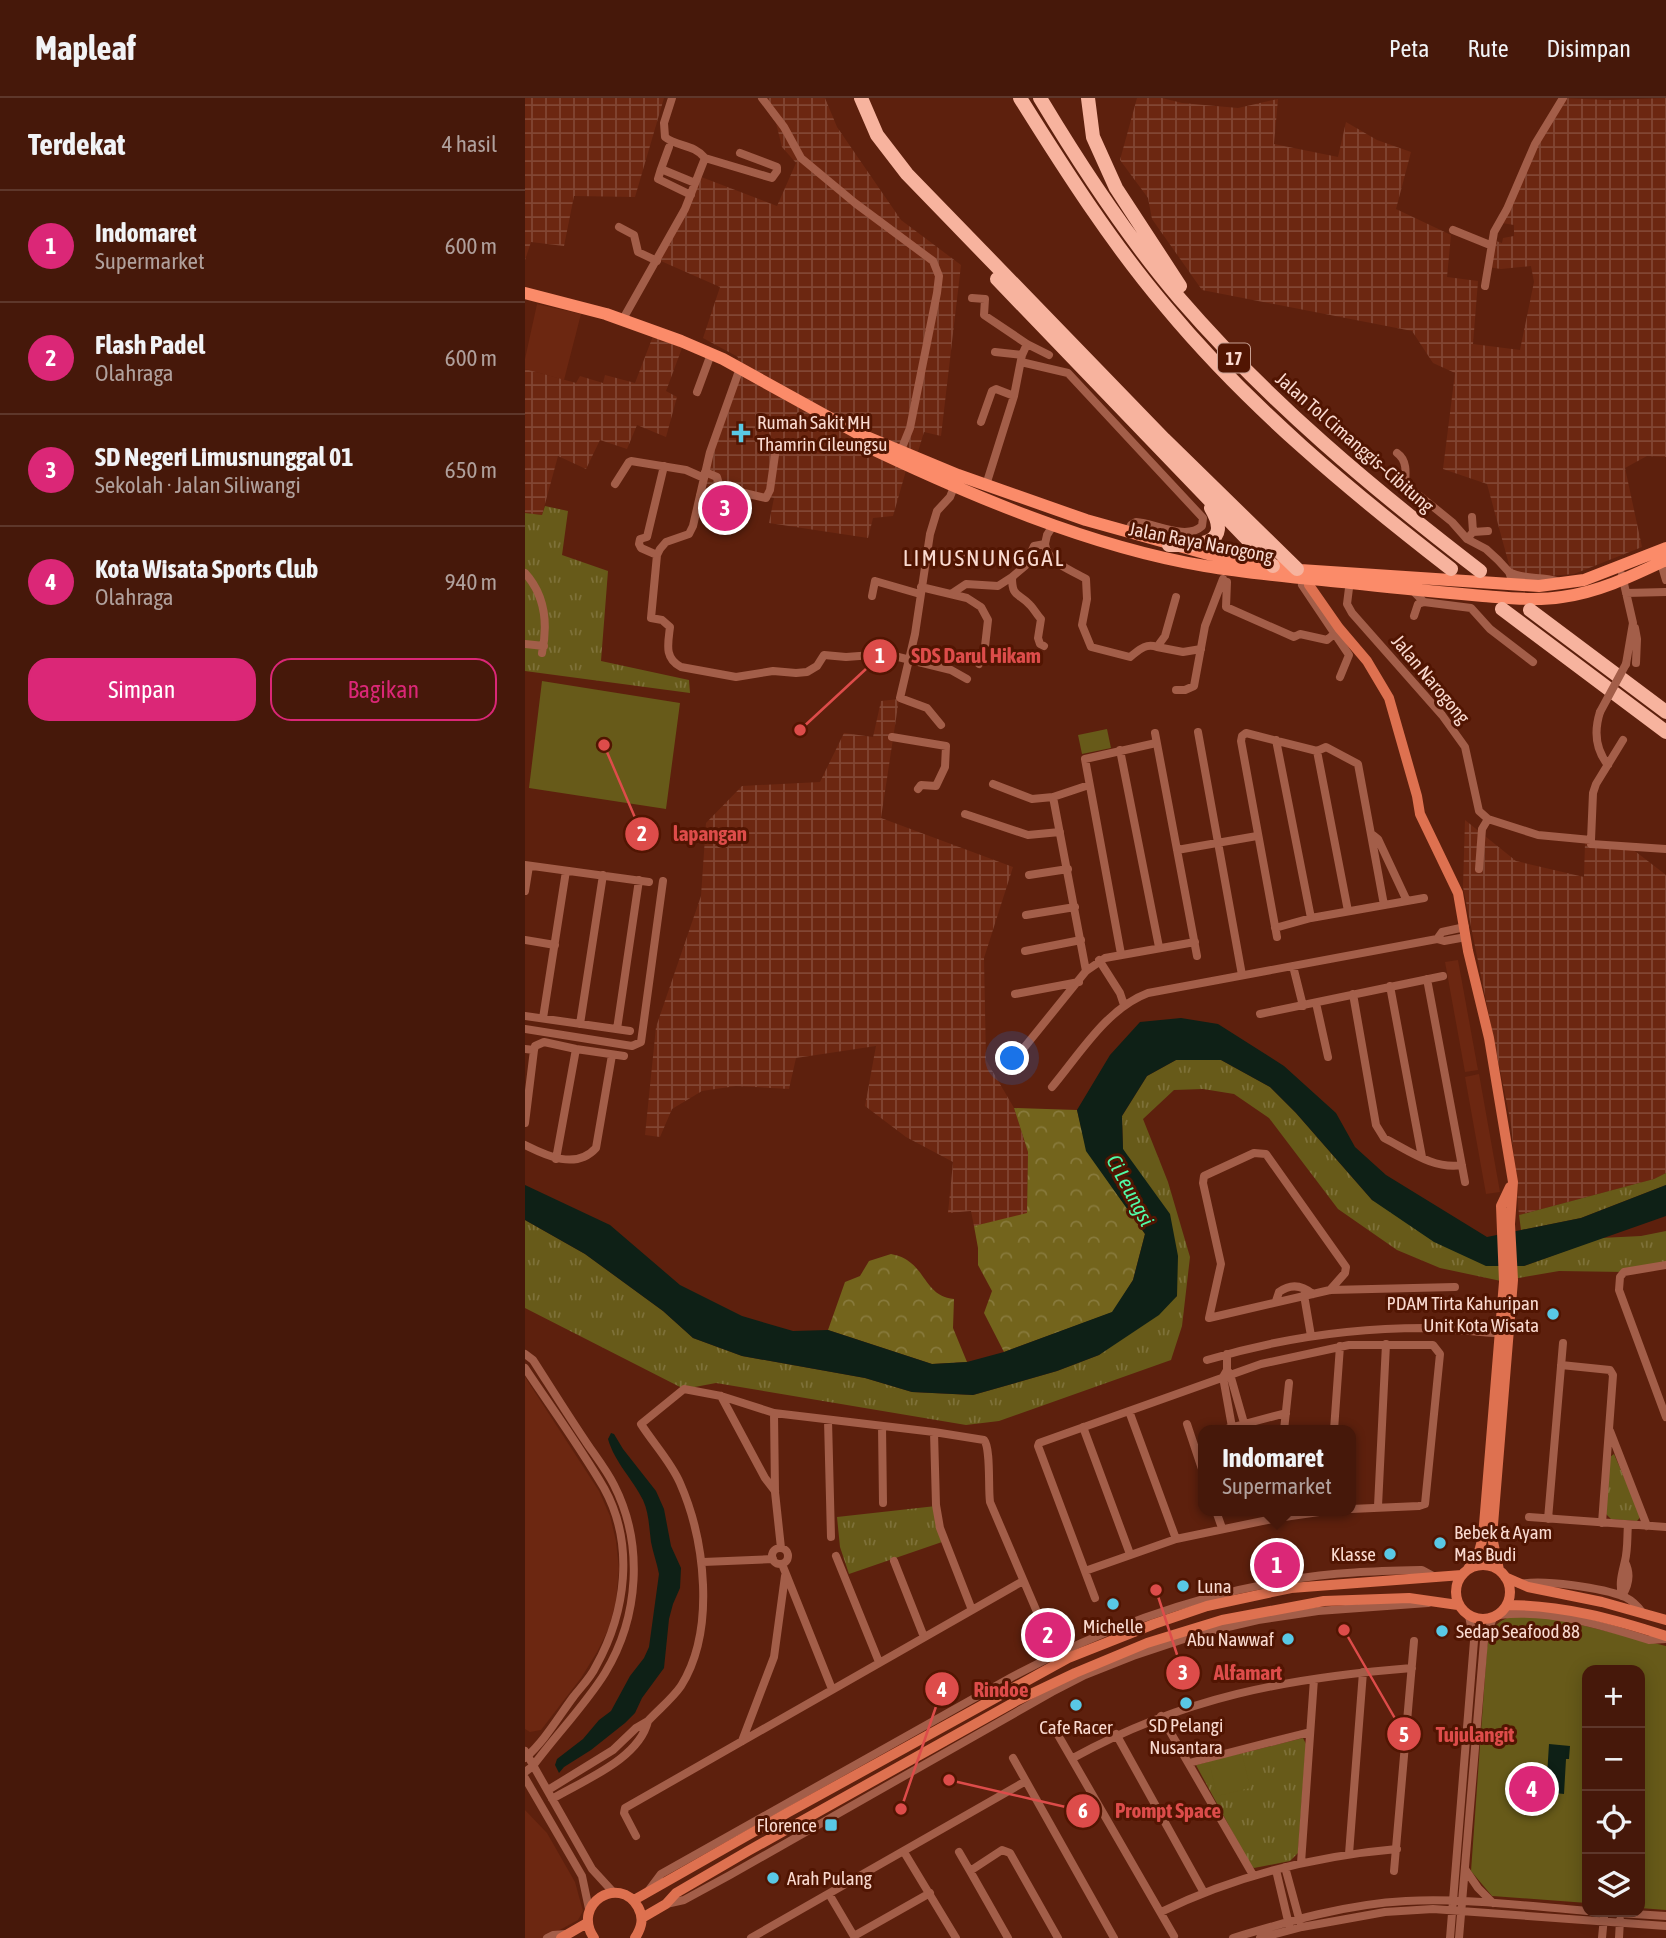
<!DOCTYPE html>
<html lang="id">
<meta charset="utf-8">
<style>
body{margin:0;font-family:"Asap Condensed",sans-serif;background:#502518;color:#f1f3f6}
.controls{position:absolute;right:21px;bottom:21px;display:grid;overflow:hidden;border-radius:14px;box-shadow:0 4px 18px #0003}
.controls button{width:63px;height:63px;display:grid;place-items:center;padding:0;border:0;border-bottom:2px solid #5e372b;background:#46180a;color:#f1f3f6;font:35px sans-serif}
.you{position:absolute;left:488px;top:961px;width:24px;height:24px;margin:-18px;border:5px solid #fff;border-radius:50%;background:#1a73e8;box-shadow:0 0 0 10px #1a73e833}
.badge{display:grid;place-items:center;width:46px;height:46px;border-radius:50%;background:#db2777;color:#fff;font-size:23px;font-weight:700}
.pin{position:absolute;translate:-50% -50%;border:4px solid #fff;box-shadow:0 2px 7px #0006}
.popup{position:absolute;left:673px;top:1327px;width:158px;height:91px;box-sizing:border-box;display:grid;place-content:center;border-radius:14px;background:#46180a;filter:drop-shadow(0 2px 5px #0005);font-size:23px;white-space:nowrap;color:#b0a09c}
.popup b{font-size:26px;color:#f1f3f6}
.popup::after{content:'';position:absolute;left:50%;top:100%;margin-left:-14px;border:14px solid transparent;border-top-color:#46180a}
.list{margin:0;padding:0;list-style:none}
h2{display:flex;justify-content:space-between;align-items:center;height:91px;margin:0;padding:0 28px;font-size:30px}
h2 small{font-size:23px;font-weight:400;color:#b0a09c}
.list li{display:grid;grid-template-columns:46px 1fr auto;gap:21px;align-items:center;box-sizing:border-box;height:112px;padding:0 28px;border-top:2px solid #5e372b}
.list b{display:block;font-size:26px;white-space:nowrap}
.list p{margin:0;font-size:23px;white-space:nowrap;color:#b0a09c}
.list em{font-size:23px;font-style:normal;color:#b0a09c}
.actions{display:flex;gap:14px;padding:21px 28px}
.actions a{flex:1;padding:16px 0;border:2px solid #db2777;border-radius:21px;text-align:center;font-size:24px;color:#db2777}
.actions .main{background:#db2777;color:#fff}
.icon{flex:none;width:38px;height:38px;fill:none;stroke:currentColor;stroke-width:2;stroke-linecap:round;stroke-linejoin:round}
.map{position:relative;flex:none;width:1141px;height:1840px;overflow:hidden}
header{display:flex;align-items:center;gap:42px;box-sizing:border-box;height:98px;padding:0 35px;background:#46180a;border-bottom:2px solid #5e372b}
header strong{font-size:33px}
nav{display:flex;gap:38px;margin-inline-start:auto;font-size:24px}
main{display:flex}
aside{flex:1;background:#46180a}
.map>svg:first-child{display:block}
</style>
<header>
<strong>Mapleaf</strong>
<nav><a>Peta</a><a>Rute</a><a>Disimpan</a></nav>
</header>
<main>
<aside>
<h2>Terdekat<small>4 hasil</small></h2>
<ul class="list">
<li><span class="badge">1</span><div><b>Indomaret</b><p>Supermarket</p></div><em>600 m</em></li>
<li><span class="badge">2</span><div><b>Flash Padel</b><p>Olahraga</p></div><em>600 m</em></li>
<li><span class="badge">3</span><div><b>SD Negeri Limusnunggal 01</b><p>Sekolah · Jalan Siliwangi</p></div><em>650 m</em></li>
<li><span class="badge">4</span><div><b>Kota Wisata Sports Club</b><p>Olahraga</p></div><em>940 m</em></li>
</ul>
<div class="actions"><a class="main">Simpan</a><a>Bagikan</a></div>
</aside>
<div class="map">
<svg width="1141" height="1840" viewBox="0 0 1141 1840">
<defs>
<pattern id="industrial-grid" width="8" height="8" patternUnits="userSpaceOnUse" patternTransform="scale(1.75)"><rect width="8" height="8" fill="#6c2711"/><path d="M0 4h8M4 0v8" fill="none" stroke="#824633"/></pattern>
<pattern id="grass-tufts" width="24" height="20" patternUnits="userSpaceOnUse" patternTransform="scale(1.75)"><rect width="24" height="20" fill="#675a19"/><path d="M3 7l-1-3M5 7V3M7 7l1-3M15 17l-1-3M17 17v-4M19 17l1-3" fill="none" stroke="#7e7139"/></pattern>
<pattern id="forest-crowns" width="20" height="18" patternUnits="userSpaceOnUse" patternTransform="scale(1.75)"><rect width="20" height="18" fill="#73641c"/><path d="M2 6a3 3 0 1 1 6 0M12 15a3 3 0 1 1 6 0" fill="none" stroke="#887a3c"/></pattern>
</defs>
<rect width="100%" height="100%" fill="#5d200d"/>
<!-- built -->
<path fill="#6c2711" d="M12 206 56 216 39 282 0 271V261Z
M933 862 953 972 940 974 920 864Z
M954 976 975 1094 961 1096 940 979Z
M0 1279 74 1393 85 1418 91 1443 94 1471 91 1503 84 1530 72 1554 56 1580 16 1632 5 1634 0 1631Z
M0 1712 22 1735 50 1784 58 1813 53 1822 20 1840H0Z"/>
<!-- industrial -->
<path fill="url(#industrial-grid)" d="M0 0H139L110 99 49 98 39 148 6 144 0 162Z
M233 0H300L312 29 376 122 436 167 416 338 399 334 392 357 386 355 368 418 348 420 343 440 244 425 249 400 180 388 213 259 178 240 195 189 129 160 160 108 171 77 252 108 271 65 257 49 251 25Z
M612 0H637L657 5 713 10 753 1 749 46 813 59 821 24 852 42 886 54 871 111 926 137 922 179 953 183 948 246 995 252 1009 184 1006 168 976 171 963 169 965 141 977 145 978 140 989 138V127L977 125 987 96 1016 29 1037 0 1084 2 1141 0V359L1122 358 1100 370 1117 449 1049 476 988 481 962 386 918 371 930 275 908 265 887 233 677 192 627 121 623 100 595 62Z
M128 238 157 250 141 293 152 299 141 339 112 327 102 351 75 342 61 371 33 358 17 417 0 415V271L51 285 55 278 78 285 80 277 110 285Z
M374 601 356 720 488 769 459 860 461 962 489 1010 503 1054 502 1116 449 1128 446 1113 423 1115 428 1064 381 1039 340 1008 351 948 271 960 264 991 211 988 177 993 147 1011 135 1039 120 1037 131 929 176 798 181 725 217 688 295 684 319 635 348 639 356 603Z
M940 722 991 763 1059 779 1060 745 1102 747 1141 777V1075L1129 1081 994 1117 986 1026 938 789Z"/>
<!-- grass -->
<path fill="url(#grass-tufts)" d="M20 408 43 413 37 457 83 473 76 563 164 582 165 595 0 573V415L17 417Z
M651 962H696L745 989 771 1015 847 1102 999 1168 1076 1140 1116 1138 1141 1133V1167L1099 1174 1034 1173 976 1183 915 1170 872 1152 813 1111 744 1020 709 996 678 991 649 992 618 1021 643 1084 665 1159 657 1228 646 1262 474 1323 441 1327 191 1285 159 1291 0 1210V1122L60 1156 138 1213 168 1240 217 1258 340 1280 387 1294 448 1297 532 1273 574 1257 652 1198 598 1051 597 1018 622 978Z
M1141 1075V1087L1056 1120 996 1132 994 1117 1129 1081Z
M1089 1356 1116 1418 1112 1423 1086 1421 1081 1416 1085 1359Z
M411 1408 417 1444 324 1476 315 1449 312 1419Z
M778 1640 781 1646 773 1755 765 1763 729 1770 726 1768 671 1667Z"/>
<!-- forest -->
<path fill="url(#forest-crowns)" d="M489 1010 552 1012 562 1053 620 1136 608 1182 588 1214 479 1254 459 1215 467 1193 453 1167V1150L449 1128 502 1115 503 1054Z
M366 1156C371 1157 378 1159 382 1162 401 1174 403 1199 429 1201L428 1230 442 1264 407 1266 303 1232 320 1184 335 1178 344 1163Z"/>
<!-- pitch -->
<path fill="#675a19" d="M17 583 155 605 141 711 4 690Z
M582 631 586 650 557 656 553 637Z
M990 1517 1024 1519 1141 1548V1812L1115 1810V1572H1062V1805L967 1798 946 1773 962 1550C967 1530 969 1524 990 1517Z
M717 1655 725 1690 692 1698 684 1663Z"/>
<!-- water -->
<path fill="#0e2016" d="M656 920 693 926 759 968 811 1015 830 1049 861 1077 962 1139 1056 1120 1141 1087V1118L999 1168H961L909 1144 847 1102 771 1015 745 989 696 962H651L622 978 597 1018 598 1051 645 1116 653 1158 652 1198 634 1217 574 1257 532 1273 448 1297 387 1294 340 1280 217 1258 168 1240 138 1213 60 1156 0 1122V1087L85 1127 155 1187 217 1218 268 1233 303 1232 407 1266 442 1264 479 1254 587 1214 608 1182 620 1136 561 1053 552 1012 585 957 615 924Z
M86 1335 89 1336 98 1351 131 1393 139 1411 146 1448 156 1470 155 1490 148 1506 144 1521 139 1570 117 1600 110 1615 100 1625 66 1652 39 1669 34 1675 30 1667 32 1661 58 1641 74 1622 86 1613 105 1578 119 1560 124 1549 134 1476C132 1465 128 1455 126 1444 124 1429 124 1415 118 1402 107 1380 90 1365 83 1341Z
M1024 1646 1045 1648 1044 1661H1041L1039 1696 1021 1694Z"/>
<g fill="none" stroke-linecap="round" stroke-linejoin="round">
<!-- street -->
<path stroke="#a35e49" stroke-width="8" d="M237 0 259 29 276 60 330 105 408 163 414 178 412 195 385 330 374 357
M144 49 136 71 170 85
M180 60 247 80 252 73V69L215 55
M136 71 133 81 166 97
M94 129 109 137 113 154 132 163
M928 132 965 147
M960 188 969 134 982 111 1010 46 1038 0
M447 200 460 201 459 217 502 246 524 257
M98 221 160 111 180 60C169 46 152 49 140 39L139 25 147 0
M470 254 497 257
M496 264 543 275 678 420 677 428C661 443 630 425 611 424L606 427 602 435
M215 270 185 354 168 428 164 436 141 444 135 451 132 457 126 520 137 522 145 529C143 546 139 560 156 569L211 579 248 573 271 575 282 574 292 568 299 557 321 559 361 556 426 572 442 581
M172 294 186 256
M456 324 467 293 471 291 489 298
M872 355C882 362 881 374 880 386L927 424 942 441 961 451 973 462 984 474 989 488
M180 374 192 379 194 386 198 390 241 400 245 392 251 350
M90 386 104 364 106 363 161 372 179 380
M461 387 489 298 497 257 502 246
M175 397 206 403V415
M948 434 963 433
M942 441 948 434 947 419
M520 446C522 465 545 471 561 481L562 501 557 527 566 549 605 559C614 552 620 545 632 549L640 538 651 499
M402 453 451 463
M132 457 116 450 114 446 115 441 122 439 139 368
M1136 465 1141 482
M984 474C999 482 1015 478 1032 483
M0 475C20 497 23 526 17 555
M1097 477 1108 525 1101 566
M698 483 702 484 701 509 769 539 775 536 802 542 809 536
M777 487 824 557 815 579
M396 489 442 500 456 509 463 522 459 557 454 566
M824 490 822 506 827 515 917 617 940 649 954 713 963 721 1013 737 1066 742 1068 695 1071 686 1098 642
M887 492 899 504 946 510 965 531 1008 564
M1101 495 1141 494
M426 496 441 486 473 488 487 479
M347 498 350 483 395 496
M889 518 893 506 899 504
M1110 530 1112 541 1111 565
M0 546 19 548
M519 548 515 546 513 540 516 521C512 517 509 511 505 507 493 494 487 500 487 479L500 468 509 448 520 446 522 437 529 426
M632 549 658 554 676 551
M651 592H660L669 588 680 528 698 481
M1075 614C1069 633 1070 651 1083 667
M416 627 402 610 375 600 390 536 405 436 412 413 425 399 431 384
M673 634 717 877
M630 635 672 858
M367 639 421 648 420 669 411 688 396 687 393 691
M751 642 786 820
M595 652 634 849
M792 653 823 813
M468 686 507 701 528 699 564 687
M528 699 561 873
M440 716 503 737 535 734
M848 737 853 741 882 803
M1066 742V746L1141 751
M652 752 732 738
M0 767 124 784
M954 771 957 731 963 721
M504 777 543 771
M0 793 4 768
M501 817 550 809
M940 829 917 834 912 841 919 843 941 839
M750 830 786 820 899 800
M752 839 716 643 717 638 721 635 792 653 801 649 833 666 859 807
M0 842 30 847
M500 853 556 842
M596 856 560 661 631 645
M574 862 595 895 599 907
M768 868 778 908
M902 881 940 1084
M865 888 897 1059
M490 896 554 884
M828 896 851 1027 859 1040C883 1052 909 1072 937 1067
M791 905 803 959
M735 916 918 878
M0 918 105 933
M18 920 41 773
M55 926 78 777
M0 931 107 948 116 944 138 783
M92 931 114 782
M0 951 9 952 10 948 19 944 51 951 99 958
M498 951 561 873 580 860 670 844
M527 989C554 957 582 910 623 895L912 841
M0 1025 9 952
M0 1047C22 1058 51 1072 71 1050L87 957
M31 1061 51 951
M1141 1167 1099 1174 1095 1179 1094 1192 1141 1319
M805 1192 820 1175 821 1169 741 1056 729 1055 679 1078 678 1085 696 1166 684 1220 805 1192 930 1189
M779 1197 786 1238
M751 1203 754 1194C766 1185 777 1187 788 1196
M0 1256 8 1262C26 1290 44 1319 63 1347 72 1360 82 1373 89 1387 119 1446 114 1519 80 1575 61 1606 30 1638 8 1668L0 1674
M702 1256V1272L698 1279 707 1329
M682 1262C752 1241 826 1230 899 1230 926 1231 953 1234 980 1236
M1036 1267 1085 1272 1088 1277 1077 1425
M0 1270C26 1309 55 1349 79 1390 110 1446 101 1514 71 1568 66 1579 57 1588 49 1598 34 1618 19 1644 0 1660
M702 1272 705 1276 719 1325
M196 1298 240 1380 250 1393
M604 1313 651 1441
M249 1315 250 1394 256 1450
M303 1322 306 1439
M662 1326 678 1374
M357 1328 358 1405
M558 1329 605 1456
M697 1332 761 1315
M759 1332 764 1285
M809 1332 815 1248
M1085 1333 1122 1428
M409 1334 411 1407 415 1430 447 1512
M853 1408 861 1246
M691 1413 697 1430
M1004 1419 1141 1429
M1023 1421 1038 1245
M247 1458a8 8 0 1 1 16 0a8 8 0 1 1-16 0Z
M311 1458 354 1564
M369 1463 399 1539
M178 1464 248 1461
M257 1466 307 1591
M560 1473 651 1441 752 1420 801 1413
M995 1486C1018 1481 1078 1490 1100 1499 1108 1503 1112 1507 1117 1514
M1097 1498C1094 1484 1097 1476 1100 1463 1103 1451 1102 1438 1103 1427
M1097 1498C1104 1487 1106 1476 1100 1464
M570 1500 513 1348 514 1345 736 1266 824 1247H908L915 1256 900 1406 894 1408 826 1411
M974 1517C1024 1511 1076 1527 1124 1542L1141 1541
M636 1618 728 1777
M123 1623C133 1612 147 1601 156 1588 191 1532 180 1442 155 1385 146 1364 128 1345 116 1326L159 1291 196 1298 249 1315 409 1334 459 1342C466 1350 463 1390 465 1404L512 1514
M591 1636 678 1793
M533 1637 649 1838
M217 1643 249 1559 260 1478
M0 1653 67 1771 89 1795
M488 1660 589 1840
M548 1660C659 1599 762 1580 887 1570
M664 1665 785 1634
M0 1680 57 1778 64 1811
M23 1692 88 1652 111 1630 123 1623C114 1661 59 1682 27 1701
M111 1738 99 1715 100 1710 498 1483
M379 1754 431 1840
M434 1754 445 1773
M824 1756 838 1574
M776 1765 789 1581
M760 1769 775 1824
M940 1771 953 1790 968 1805
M751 1772 764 1827
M869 1773 889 1543
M124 1792 136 1776 485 1580C572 1533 666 1498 764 1482 807 1474 854 1473 897 1472L910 1479
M304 1796 330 1840
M141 1806 159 1802 205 1777 527 1594 560 1577 608 1558 677 1535 733 1522 793 1513 903 1505
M636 1814C710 1778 790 1758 872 1751
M1077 1814 1141 1818
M329 1838 405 1795
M22 1840 28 1837 41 1836
M226 1840 501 1683
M483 1840 445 1773 477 1752 485 1755 533 1840
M708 1840C764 1823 822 1806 881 1803 941 1800 1002 1808 1062 1813
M735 1840 777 1829 860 1814 908 1811 1141 1828
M925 1840 949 1543 944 1518
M934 1840 959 1543 968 1520
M1077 1840 1079 1819
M1094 1840 1095 1822"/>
<!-- secondary -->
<path stroke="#de7150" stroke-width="10" d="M784 487 814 530 842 563 864 600 892 698 895 716 933 795 943 853 964 940 988 1084 985 1126 988 1182 967 1439 974 1472
M931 1494a27 27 0 1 1 54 0a27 27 0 1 1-54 0Z
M943 1471 953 1457 958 1439 979 1184 976 1108 985 1089
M980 1479 1003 1489 1077 1504 1141 1522
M982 1507C1037 1507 1089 1521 1141 1538
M109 1802 262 1715 543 1560 629 1526 682 1508 766 1490 937 1477
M117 1820 141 1806 151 1795 223 1753 493 1602 550 1575 622 1545 697 1522 799 1503 884 1500 933 1507
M36 1840 62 1825
M69 1840C46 1806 94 1776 113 1809 119 1820 117 1829 110 1840"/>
<!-- primary -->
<path stroke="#fb8b69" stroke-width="12" d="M0 195 81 216 156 243 198 261 332 335 433 377 561 422 683 456 775 472 1014 488 1059 482 1141 450
M337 346C442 396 565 449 680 468 728 476 777 480 826 485 870 490 914 494 958 498 984 500 1011 503 1037 499 1074 494 1107 478 1141 462"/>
<!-- highway -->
<path stroke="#f7b39e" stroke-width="14" d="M336 0 352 37 382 76 639 341 772 471
M495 0C540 72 586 144 641 209 724 309 824 392 926 471
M515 0C557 70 602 139 655 201 744 304 847 390 955 473
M563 0 568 39 591 90 655 188
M472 181 748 468
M644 447C670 447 709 449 686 410
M977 511 1141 634
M1005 512 1141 614"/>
<!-- street-bridge -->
<path stroke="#a35e49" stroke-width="8" d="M1075 614 1101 566"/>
</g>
<!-- markers -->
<g fill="#59c8e5" stroke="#511502" stroke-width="2.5">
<path d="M212.5 324.5h7v7h7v7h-7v7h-7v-7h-7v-7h7z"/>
<circle cx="1028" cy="1216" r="7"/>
<circle cx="915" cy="1445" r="7"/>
<circle cx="865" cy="1456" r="7"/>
<circle cx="658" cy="1488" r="7"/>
<circle cx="588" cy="1506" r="7"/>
<circle cx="917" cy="1533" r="7"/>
<circle cx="763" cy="1541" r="7"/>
<circle cx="661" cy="1605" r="7"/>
<circle cx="551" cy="1607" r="7"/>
<rect x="299" y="1720" width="14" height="14" rx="3.5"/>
<circle cx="248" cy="1780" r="7"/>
</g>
<g text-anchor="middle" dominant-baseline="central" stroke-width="6" stroke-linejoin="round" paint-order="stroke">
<!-- shield labels -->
<rect fill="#511502" stroke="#c79f92" stroke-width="2" x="693" y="245.5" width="32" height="29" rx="5"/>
<g font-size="18" font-weight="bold" fill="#fadad0">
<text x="709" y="260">17</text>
</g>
<!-- poi labels -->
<g font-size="19" fill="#fadad0" stroke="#511502" text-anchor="start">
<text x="232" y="324">Rumah Sakit MH<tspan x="232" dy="22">Thamrin Cileungsu</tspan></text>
<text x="1014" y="1205" text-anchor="end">PDAM Tirta Kahuripan<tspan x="1014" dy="22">Unit Kota Wisata</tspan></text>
<text x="929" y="1434">Bebek &amp; Ayam<tspan x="929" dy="22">Mas Budi</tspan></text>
<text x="851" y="1456" text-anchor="end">Klasse</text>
<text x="672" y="1488">Luna</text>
<text x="588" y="1528" text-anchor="middle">Michelle</text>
<text x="931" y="1533">Sedap Seafood 88</text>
<text x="749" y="1541" text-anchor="end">Abu Nawwaf</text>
<text x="661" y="1627" text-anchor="middle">SD Pelangi<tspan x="661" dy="22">Nusantara</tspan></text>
<text x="551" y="1629" text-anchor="middle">Cafe Racer</text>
<text x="292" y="1727" text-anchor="end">Florence</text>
<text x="262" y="1780">Arah Pulang</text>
</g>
<!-- street labels -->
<g font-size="19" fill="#fadad0" stroke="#511502">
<text transform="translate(830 344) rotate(41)">Jalan Tol Cimanggis–Cibitung</text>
<text transform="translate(676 444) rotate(11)">Jalan Raya Narogong</text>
<text transform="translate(906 581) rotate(50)">Jalan Narogong</text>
</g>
<!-- water labels -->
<g font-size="21" font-style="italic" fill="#50fca8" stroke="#511502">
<text transform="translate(606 1092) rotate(62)">Ci Leungsi</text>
</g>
<!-- quarter labels -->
<g font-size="23" letter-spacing="2" fill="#fadad0" stroke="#511502">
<text x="459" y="460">LIMUSNUNGGAL</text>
</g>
</g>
<!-- callouts -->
<path fill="none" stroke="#dd4c4a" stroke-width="2.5" d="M275 632L355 558M79 647L117 736M631 1492L658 1575M376 1711L417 1591M819 1532L879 1636M424 1682L558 1713"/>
<g fill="#dd4c4a" stroke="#511502" stroke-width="2.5">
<circle cx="275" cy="632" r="7"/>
<circle cx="79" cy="647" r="7"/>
<circle cx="631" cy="1492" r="7"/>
<circle cx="376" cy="1711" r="7"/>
<circle cx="819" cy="1532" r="7"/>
<circle cx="424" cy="1682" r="7"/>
<circle cx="355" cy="558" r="18"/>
<circle cx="117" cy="736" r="18"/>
<circle cx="658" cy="1575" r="18"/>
<circle cx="417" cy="1591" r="18"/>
<circle cx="879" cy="1636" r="18"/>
<circle cx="558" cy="1713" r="18"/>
</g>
<g font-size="21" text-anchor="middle" font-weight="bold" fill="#fff">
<text x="355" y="565">1</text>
<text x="117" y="743">2</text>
<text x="658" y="1582">3</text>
<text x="417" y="1599">4</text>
<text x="879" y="1644">5</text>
<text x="558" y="1720">6</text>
</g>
<g font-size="21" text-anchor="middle" font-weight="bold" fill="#dd4c4a" stroke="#511502" stroke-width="6" stroke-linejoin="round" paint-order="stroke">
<text x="451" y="565">SDS Darul Hikam</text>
<text x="185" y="743">lapangan</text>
<text x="723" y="1582">Alfamart</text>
<text x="476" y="1599">Rindoe</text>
<text x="950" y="1644">Tujulangit</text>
<text x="643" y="1720">Prompt Space</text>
</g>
</svg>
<div class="controls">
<button>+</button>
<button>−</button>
<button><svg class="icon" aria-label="locate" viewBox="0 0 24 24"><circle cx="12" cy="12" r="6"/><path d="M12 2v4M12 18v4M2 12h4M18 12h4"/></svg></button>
<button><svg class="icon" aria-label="layers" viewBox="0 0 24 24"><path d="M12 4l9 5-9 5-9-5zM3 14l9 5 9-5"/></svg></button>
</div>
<div class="you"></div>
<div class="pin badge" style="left:752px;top:1467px">1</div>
<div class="popup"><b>Indomaret</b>Supermarket</div>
<div class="pin badge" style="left:523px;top:1537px">2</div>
<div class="pin badge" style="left:200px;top:410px">3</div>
<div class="pin badge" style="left:1007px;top:1691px">4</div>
</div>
</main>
